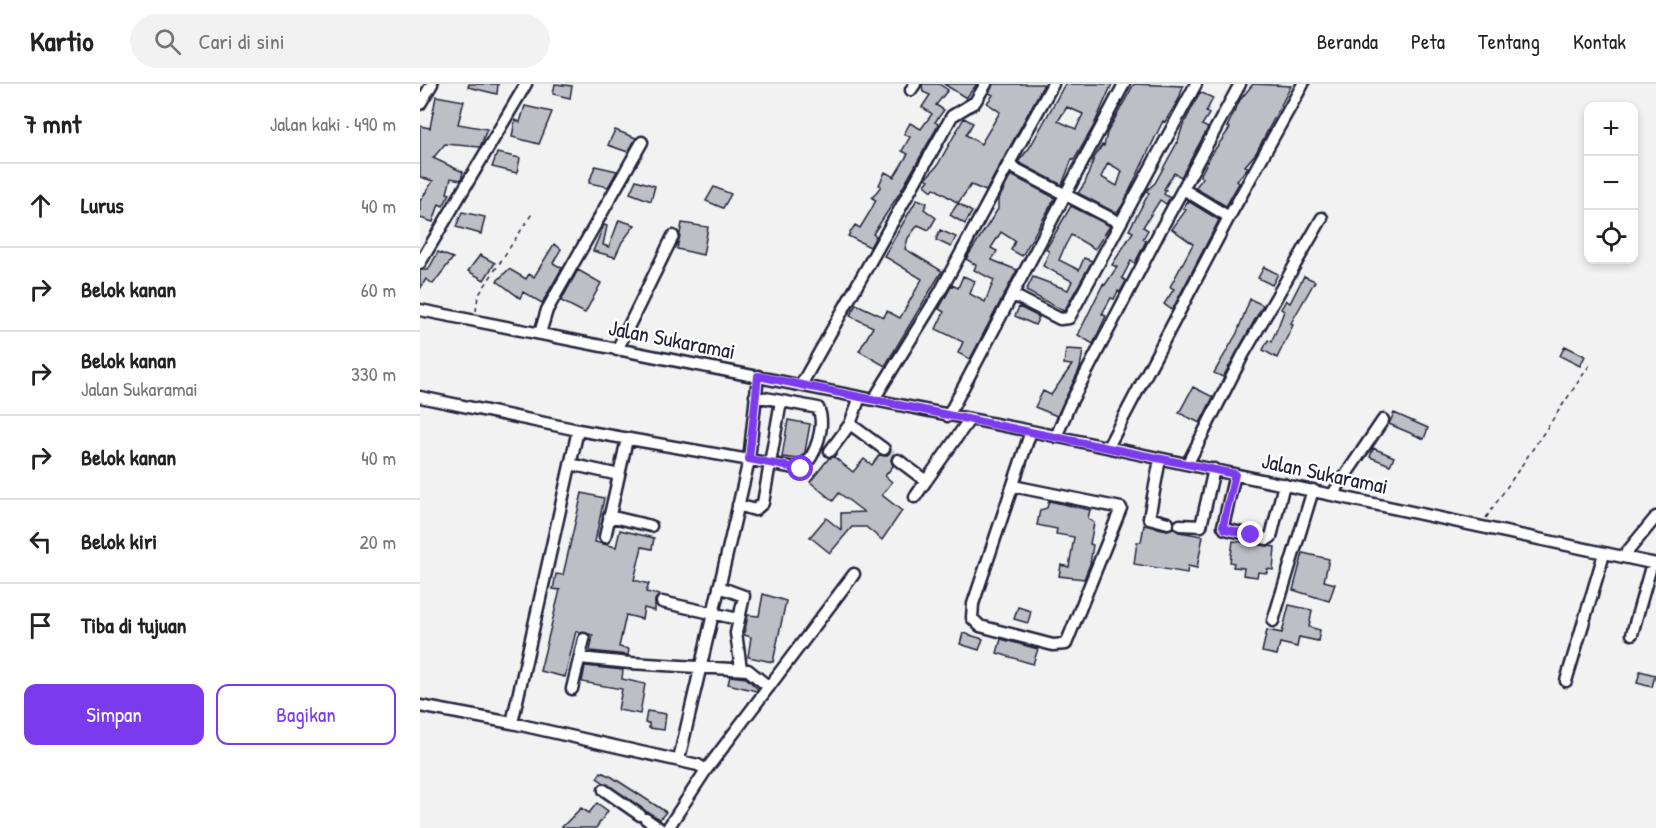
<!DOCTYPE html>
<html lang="id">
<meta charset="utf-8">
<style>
body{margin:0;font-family:"Patrick Hand",sans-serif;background:#f2f2f2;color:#222}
.controls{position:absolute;right:18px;top:18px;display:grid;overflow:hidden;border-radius:12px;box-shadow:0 3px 9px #0003}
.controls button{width:54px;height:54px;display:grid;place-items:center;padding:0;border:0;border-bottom:2px solid #e0e0e0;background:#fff;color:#222;font:30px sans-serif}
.stop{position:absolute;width:18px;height:18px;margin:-14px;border:4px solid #7c3aed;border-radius:50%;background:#fff}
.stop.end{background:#7c3aed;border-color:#fff;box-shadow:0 2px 6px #0008}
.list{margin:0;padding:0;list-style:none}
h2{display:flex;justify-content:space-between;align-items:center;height:78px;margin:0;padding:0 24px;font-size:26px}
h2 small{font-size:20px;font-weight:400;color:#767676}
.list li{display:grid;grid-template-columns:39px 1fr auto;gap:18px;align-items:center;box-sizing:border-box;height:84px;padding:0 24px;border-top:2px solid #e0e0e0}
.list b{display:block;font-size:22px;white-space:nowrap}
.list p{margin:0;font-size:20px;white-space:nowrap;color:#767676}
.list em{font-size:20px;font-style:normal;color:#767676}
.actions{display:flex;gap:12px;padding:18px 24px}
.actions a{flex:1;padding:14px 0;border:2px solid #7c3aed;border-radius:12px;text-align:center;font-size:21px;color:#7c3aed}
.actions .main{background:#7c3aed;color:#fff}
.icon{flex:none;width:33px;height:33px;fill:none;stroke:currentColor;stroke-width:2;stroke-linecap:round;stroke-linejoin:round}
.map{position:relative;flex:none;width:1236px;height:744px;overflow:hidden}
header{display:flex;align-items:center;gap:36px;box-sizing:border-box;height:84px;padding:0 30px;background:#fff;border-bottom:2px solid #e0e0e0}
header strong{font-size:28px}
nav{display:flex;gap:33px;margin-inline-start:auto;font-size:21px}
.search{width:420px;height:54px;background:#f2f2f2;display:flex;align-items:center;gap:15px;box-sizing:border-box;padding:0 21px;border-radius:33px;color:#767676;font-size:22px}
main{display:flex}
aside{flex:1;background:#fff}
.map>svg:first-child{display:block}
</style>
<header>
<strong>Kartio</strong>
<div class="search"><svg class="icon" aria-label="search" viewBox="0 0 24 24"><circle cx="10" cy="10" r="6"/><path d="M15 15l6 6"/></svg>Cari di sini</div>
<nav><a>Beranda</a><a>Peta</a><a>Tentang</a><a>Kontak</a></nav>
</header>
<main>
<aside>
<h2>7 mnt<small>Jalan kaki · 490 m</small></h2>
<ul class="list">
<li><svg class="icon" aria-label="ahead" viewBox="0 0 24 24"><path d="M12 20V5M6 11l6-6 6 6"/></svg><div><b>Lurus</b></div><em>40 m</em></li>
<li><svg class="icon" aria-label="right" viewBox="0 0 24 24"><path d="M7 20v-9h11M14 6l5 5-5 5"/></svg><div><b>Belok kanan</b></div><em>60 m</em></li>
<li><svg class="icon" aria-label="right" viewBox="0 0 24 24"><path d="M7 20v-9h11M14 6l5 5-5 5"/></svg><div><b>Belok kanan</b><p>Jalan Sukaramai</p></div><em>330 m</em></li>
<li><svg class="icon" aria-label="right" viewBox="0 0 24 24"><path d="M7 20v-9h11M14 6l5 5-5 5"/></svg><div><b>Belok kanan</b></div><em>40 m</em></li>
<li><svg class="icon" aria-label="left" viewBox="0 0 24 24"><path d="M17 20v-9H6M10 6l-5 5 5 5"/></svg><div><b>Belok kiri</b></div><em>20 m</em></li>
<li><svg class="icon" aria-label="arrive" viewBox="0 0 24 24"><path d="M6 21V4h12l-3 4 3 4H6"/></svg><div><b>Tiba di tujuan</b></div></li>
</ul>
<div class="actions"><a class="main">Simpan</a><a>Bagikan</a></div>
</aside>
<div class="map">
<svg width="1236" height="744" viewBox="0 0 1236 744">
<rect width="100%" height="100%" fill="#f2f2f3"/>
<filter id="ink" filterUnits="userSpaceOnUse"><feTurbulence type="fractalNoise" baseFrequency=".0167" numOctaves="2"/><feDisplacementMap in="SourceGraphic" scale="12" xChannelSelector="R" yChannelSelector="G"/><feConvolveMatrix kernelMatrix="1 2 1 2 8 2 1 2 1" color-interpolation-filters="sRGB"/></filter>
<g filter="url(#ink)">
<!-- building -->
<path fill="#bebec6" stroke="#22223b" stroke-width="1.5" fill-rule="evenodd" d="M49 0H78L77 10 48 3Z
M135 0 152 2 150 14 133 10Z
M502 0H519L528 6 516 21 524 26 515 38 518 40 516 45 479 110 453 150 456 152 450 163 428 152 435 141 440 144 451 126 456 116 452 114 461 102 459 101 465 88 474 93 488 70 482 67 490 53 484 50 490 39 501 45 512 30 502 23 510 11 503 8Z
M524 0H557L546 14Z
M573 0H624L566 107 551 101 538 119 514 104 512 107 505 101 509 96 506 94 517 82 544 34 553 39 546 51 561 60 580 28 567 19 573 11 569 9Z
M645 0H692L673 43 654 76 652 75 642 101 598 78 610 63ZM647 23 663 30 656 45 638 37Z
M714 0 763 2 759 15 745 38 743 37 703 120 698 128H694L658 109 665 99 674 74 682 61 684 62 687 49ZM688 79 702 87 697 102 681 93Z
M833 0 871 2 836 69 825 82 828 83 817 97 819 99 806 122 775 104 783 94 780 92 791 71 810 44 807 43 820 16Z
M780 8 793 14 786 28 789 30 782 41 788 44 761 93 754 89 744 105 746 106 744 110 750 114 746 120 740 116 723 143 728 146 723 155 726 157 715 179 711 177 702 194 706 197 700 208 698 207 694 215 691 214 682 230 686 232 673 260 658 251 683 200 685 201 697 183 692 181 713 148 709 146 729 109 726 107 735 99 758 57 762 44Z
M16 12 44 17 38 40 67 45 60 63 25 60 13 74 43 88 41 96 31 94 27 109 30 110 23 122 19 120 13 138 0 134V117L13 97 0 93V42L10 44Z
M105 22 132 28 119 60 92 53 95 36 100 38Z
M195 46 216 54 208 68 188 61Z
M77 69 100 74 97 89 72 83Z
M175 82 197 87 188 103 169 99Z
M591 91 635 114 602 172 591 166 595 157 581 148 571 164 577 167 572 176 597 186 550 275 538 269 543 258 516 245 524 228 519 225 532 201 538 204 543 192 555 197 550 210 565 218 574 196 554 186 556 181 546 175 578 125V117Z
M216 96 235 102 231 117 210 109Z
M294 103 311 110 303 124 286 117Z
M497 115 507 119 504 125 516 134 509 146 498 141 488 154 485 165 522 187 465 282 439 267 453 243 430 232 436 220 464 233 467 227 480 234 502 195 464 172Z
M768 117 799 136 752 226 744 220 754 205 750 203 773 160 752 145 766 126 763 124Z
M538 119 552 128 545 140 530 131Z
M651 122 690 142 675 165 651 151 645 162 639 176 659 186 664 174 672 177 644 227 606 207 613 193 648 206 652 197 623 182 629 168 626 165Z
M42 128 65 133 61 150 36 143Z
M199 136 215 141 202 158 195 173 173 167 184 141 187 142 183 161 189 163Z
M262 139 288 143 283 171 257 165Z
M520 146 536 153 531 163 516 156Z
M134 160 141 165 133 179 142 184 122 219 103 208 100 214 77 197 89 185 106 195 109 190 114 193Z
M18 168 33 174 13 200 6 195 0 205V186H8Z
M60 171 75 179 64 196 48 187Z
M844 183 858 190 852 201 838 194Z
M158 186 181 199 165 229 141 217Z
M884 192 895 197 871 239 873 241 857 274 843 266 848 256 851 258 858 243 864 227 861 225 866 216 870 219Z
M830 215 843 221 803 293 794 289 817 249Z
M599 223 619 233 615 241 595 232Z
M1145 262 1165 272 1160 282 1140 272Z
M646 265 663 266 660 284 637 332 615 323 623 307 631 311 652 281 644 280Z
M773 303 793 313 780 339 759 329Z
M974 329 1008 344 1004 355 969 340Z
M368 336 390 340 385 368 380 375 362 373Z
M953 364 974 373 970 381 950 373Z
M471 368 473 370 471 376 473 382 465 392 472 398 462 411 482 427 462 456 446 443H432L410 469 390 453 406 434 421 446V429L444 428 419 409 413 417 390 398 409 374 414 373 433 388 444 375 452 381 459 371 466 372Z
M162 409 184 414 175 458 196 463 200 446 234 454 232 465 222 463 214 496 229 500 226 508 239 511 235 516V527L224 524 222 535 206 531 199 563 209 565 208 571 170 567 173 551 156 547 145 593 120 587 140 506 133 505 136 490 143 491Z
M629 417 670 426 668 434 674 439 670 460 673 461 670 480 664 495 639 492 641 481 649 483 654 453 636 450 637 445 617 441 620 426 627 424Z
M724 441 747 446 753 444 759 448 783 452 777 484 768 482 767 489 714 480 717 458H721Z
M813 457 830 459 835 457 841 461 855 463 853 486 847 485V489L838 488 837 493 823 491 824 484 813 483 814 479 810 478Z
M883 469 909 475 904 497 915 500 909 517 873 506Z
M343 510 366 517 353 578 328 573 331 553 324 551 328 531 339 532Z
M869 521 892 526 889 543 900 546 898 557 879 553 877 563 860 559 857 571 842 568 847 546 862 549Z
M598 523 611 527 608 539 594 535Z
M543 549 563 555 559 566 540 560Z
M581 555 618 565 613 580 577 569Z
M165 582 203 586 202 595 225 600 220 630 198 626 202 605 162 598Z
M1220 587 1235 591 1232 603 1217 599Z
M310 592 326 594 338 605 336 607 308 600Z
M227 627 246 630 244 646 229 644V639H225Z
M181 688 192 693 246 728 240 735 227 728 177 694Z
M177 719 188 727 176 744H141L161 724 169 729Z"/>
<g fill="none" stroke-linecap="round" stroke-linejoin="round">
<!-- minor-tunnel -->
<path stroke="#c8c8ce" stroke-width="10" stroke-dasharray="10 5" stroke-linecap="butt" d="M464 365 478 376"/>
<defs>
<path id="minor" d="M491 6 495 0
M0 20 12 0
M588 81 633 0
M763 105 809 133
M0 179 106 0
M593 211 640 235 649 234 776 0
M0 226 611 347 1236 480
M120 249 127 226 222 58
M197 266 253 152
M381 301 532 32 555 18 566 0
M0 313 158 346 381 385C396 373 406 341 398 324L335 312
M454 315 520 208 588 81 700 139
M528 332 704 0
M430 340 464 365
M636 353 649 322 740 147 820 0
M688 363 809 133 883 0
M410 367 430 340 440 313
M740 375 729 434 748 439
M478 376 506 397 549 336
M768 379 823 271 902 134
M150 380 199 391 185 453
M815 390 803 442 805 445 831 451
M199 391 207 355
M593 402 701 424 646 560 633 561 560 542 552 534 553 520 611 347
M912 411 963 336
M495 413 506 397
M318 421 335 426 343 419 361 317
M189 432 231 442
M760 441 781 442 794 385
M842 454 848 455 851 453 864 400
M1203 473 1236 433
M299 503 324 512 316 549 321 585
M242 518 318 535
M853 537 893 406
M1212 550 1232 479
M160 574 210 579 328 586 349 603
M1146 597 1184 470
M152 605 164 555
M0 622 92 639 278 681 286 686 248 744
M92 639 158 346
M259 675 329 376 338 292
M286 686 434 490
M184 706 220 731
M226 735 239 744"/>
</defs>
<!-- minor casing -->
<use href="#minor" stroke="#22223b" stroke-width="15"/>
<!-- path -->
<path stroke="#22223b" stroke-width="1.5" stroke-dasharray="4.5 4.5" stroke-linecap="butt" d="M56 227 58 212 113 128
M1066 434 1171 279"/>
<!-- minor -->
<use href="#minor" stroke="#fff" stroke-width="10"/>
</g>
</g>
<g fill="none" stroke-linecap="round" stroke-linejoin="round" filter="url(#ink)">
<!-- route -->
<path stroke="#7c3aed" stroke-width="8" d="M381 385 329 375 338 292 815 390 803 442 805 445 831 451"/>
</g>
<g text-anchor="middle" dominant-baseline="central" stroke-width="4.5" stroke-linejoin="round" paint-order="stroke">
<!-- street labels -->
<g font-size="22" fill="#22223b" stroke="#fff">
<text transform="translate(252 255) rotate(11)">Jalan Sukaramai</text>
<text transform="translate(905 389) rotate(12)">Jalan Sukaramai</text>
</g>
</g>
</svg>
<div class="controls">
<button>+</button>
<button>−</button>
<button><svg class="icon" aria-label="locate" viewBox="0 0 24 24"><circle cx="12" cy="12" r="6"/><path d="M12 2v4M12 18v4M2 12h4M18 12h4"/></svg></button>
</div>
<div class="stop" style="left:381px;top:385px"></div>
<div class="stop end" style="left:831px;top:451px"></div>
</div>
</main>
